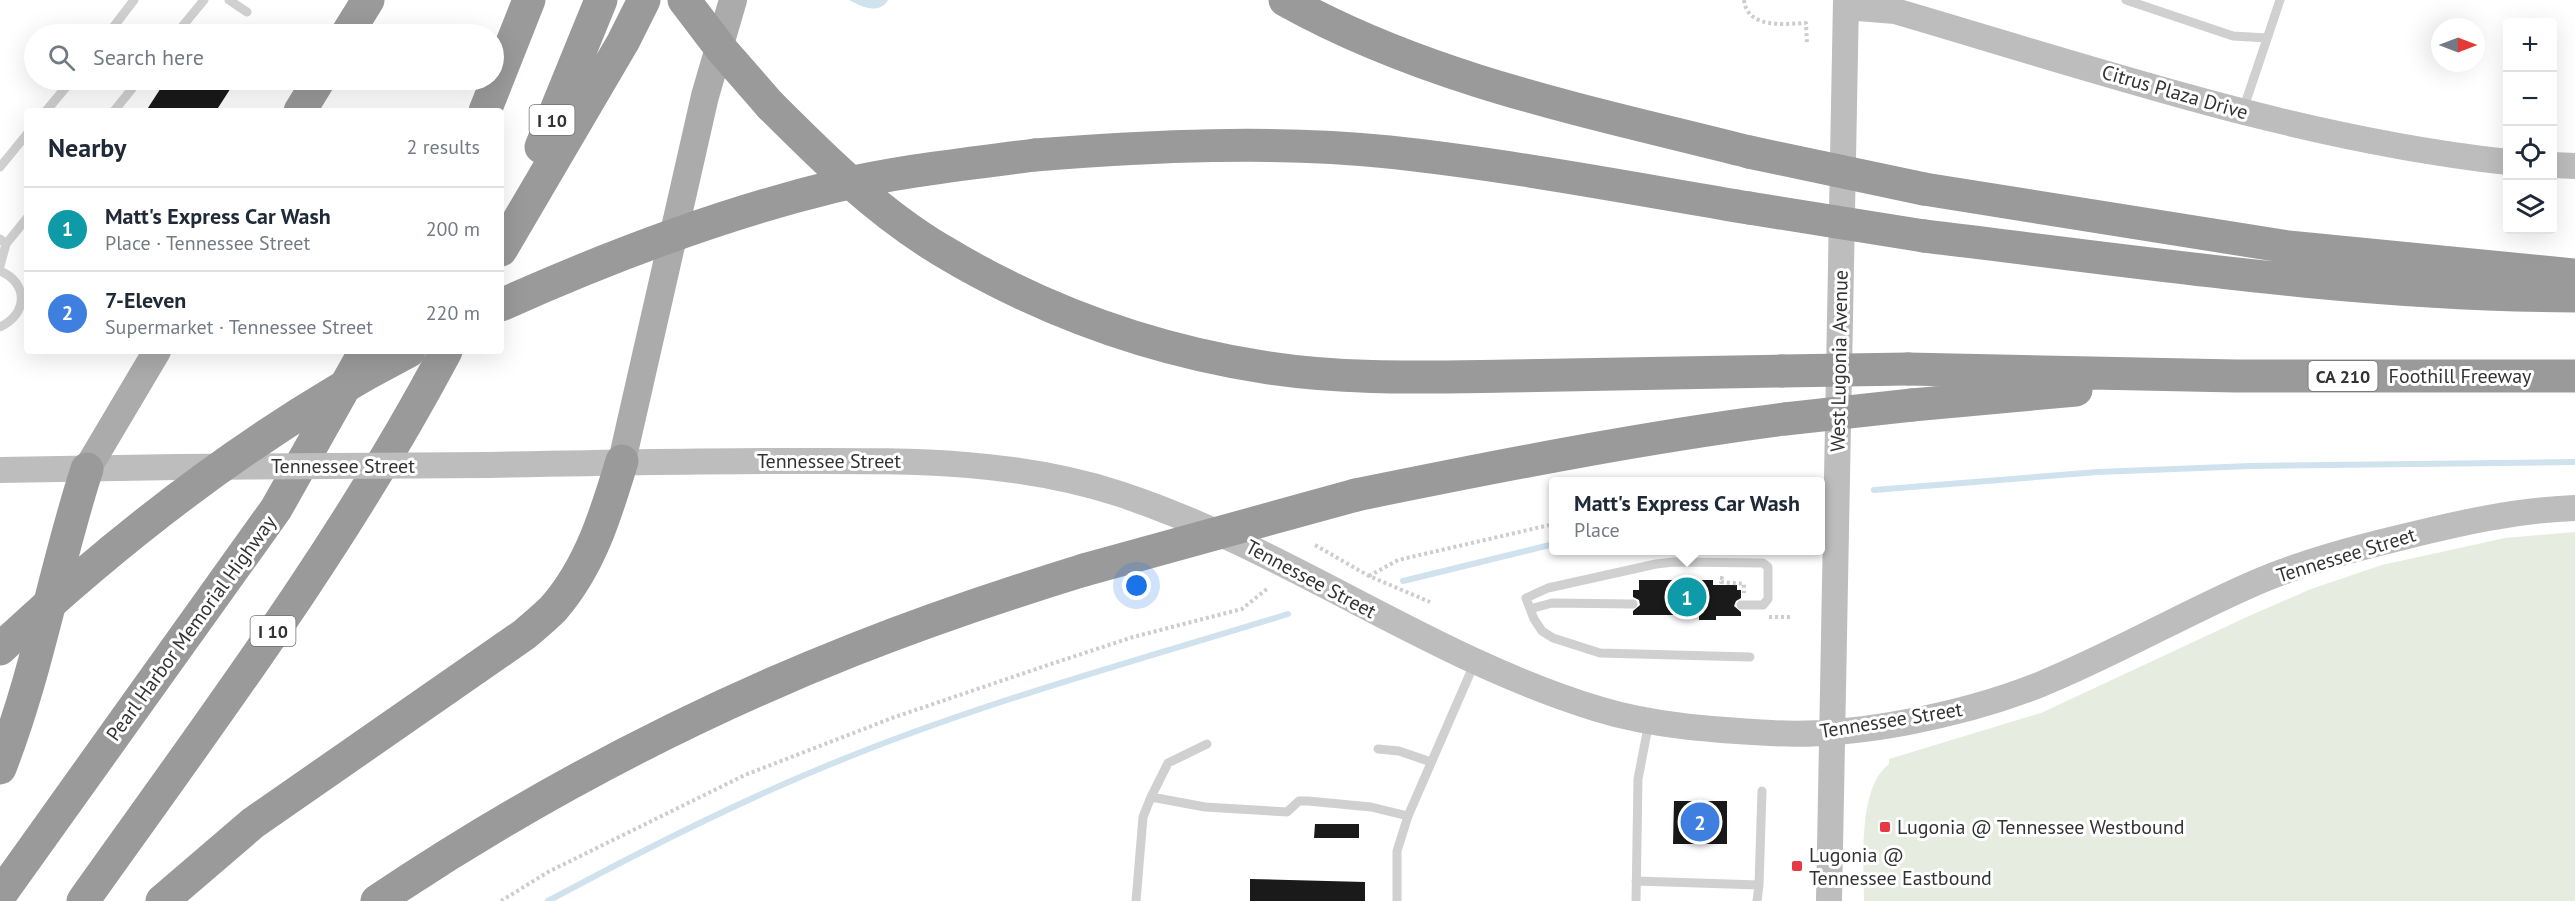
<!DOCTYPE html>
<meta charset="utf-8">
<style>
body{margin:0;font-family:"PT Sans",sans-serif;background:#f6f6f7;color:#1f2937}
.controls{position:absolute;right:18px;top:18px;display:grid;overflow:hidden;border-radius:6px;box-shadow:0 6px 24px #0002}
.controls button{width:54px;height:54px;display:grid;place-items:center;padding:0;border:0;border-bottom:2px solid #e0e1e3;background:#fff;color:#1f2937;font:30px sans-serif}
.compass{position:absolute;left:2431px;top:18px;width:54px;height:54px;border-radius:50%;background:#fff;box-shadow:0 6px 24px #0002;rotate:90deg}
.you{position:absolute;left:1137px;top:586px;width:21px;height:21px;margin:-15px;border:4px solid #fff;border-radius:50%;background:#1a73e8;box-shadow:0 0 0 9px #1a73e833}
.badge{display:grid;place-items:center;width:39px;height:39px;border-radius:50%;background:#e63946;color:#fff;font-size:20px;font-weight:700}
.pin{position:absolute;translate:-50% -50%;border:3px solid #fff;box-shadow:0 2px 6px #0006}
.popup{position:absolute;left:1549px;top:477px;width:276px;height:78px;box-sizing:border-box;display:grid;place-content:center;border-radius:6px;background:#fff;filter:drop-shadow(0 2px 4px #0005);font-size:20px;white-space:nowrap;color:#747a83}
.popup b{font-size:22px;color:#1f2937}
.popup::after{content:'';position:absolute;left:50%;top:100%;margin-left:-12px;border:12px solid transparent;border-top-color:#fff}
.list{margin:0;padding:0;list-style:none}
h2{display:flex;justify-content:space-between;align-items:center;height:78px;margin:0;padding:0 24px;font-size:26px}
h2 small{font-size:20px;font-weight:400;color:#747a83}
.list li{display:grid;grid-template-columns:39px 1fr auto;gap:18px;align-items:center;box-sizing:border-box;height:84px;padding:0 24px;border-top:2px solid #e0e1e3}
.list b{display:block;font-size:22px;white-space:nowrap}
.list p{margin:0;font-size:20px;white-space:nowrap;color:#747a83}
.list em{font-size:20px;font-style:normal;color:#747a83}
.icon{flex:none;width:33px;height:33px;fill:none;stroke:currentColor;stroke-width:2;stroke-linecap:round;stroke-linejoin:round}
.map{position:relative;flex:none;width:2575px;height:901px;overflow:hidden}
.search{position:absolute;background:#fff;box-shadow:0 6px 24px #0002;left:24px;top:24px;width:480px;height:66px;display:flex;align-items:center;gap:15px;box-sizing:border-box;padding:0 21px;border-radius:33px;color:#747a83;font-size:22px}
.panel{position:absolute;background:#fff;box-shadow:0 6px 24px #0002;left:24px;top:108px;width:480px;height:246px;border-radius:6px}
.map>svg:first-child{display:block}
</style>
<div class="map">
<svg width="2575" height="901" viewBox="0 0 2575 901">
<rect width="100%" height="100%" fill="#fff"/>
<!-- green -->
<path fill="#e6ecdf" d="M2575 532V901H1864C1864 864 1857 788 1889 764V759L2041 713 2249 616 2311 589 2382 565 2505 538Z"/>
<!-- water -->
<path fill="#cfe2ee" d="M849 0H888C879 15 862 7 849 0Z"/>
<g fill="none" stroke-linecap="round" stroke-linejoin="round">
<!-- stream -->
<path stroke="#cfe2ee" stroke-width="6" d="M1874 490 2098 472 2251 466 2575 462
M1403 581 1554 544
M548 901C647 848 747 797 851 756 994 699 1142 659 1288 614"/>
</g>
<!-- building -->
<path fill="#1a1a1a" d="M166 80H236L216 111H146Z
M1639 580H1713V585H1737V590H1741V598L1736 601 1734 606 1741 612V616H1716V620H1699V615H1633V611L1640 605 1639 600 1633 597V590H1639Z
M1674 801H1727V844H1673Z
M1315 824H1359V838H1314Z
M1250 879 1365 882V901H1250Z"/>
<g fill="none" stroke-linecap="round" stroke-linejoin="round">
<!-- path -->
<path stroke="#cdcdcd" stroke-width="4" stroke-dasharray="3 3" stroke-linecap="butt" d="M1744 0C1747 29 1785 24 1806 23L1807 45
M1315 545 1369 576 1430 602
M1369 576 1398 560 1554 524
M1720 578H1722L1721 582 1744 584V593
M1769 617H1792
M501 901 548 872 745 775 892 718 1045 666 1133 637 1242 609 1267 589"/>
<!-- lane -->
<path stroke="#d0d0d0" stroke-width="9" d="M229 0 247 12
M2126 0 2233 36 2267 38
M108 34 134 0
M176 34 204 0
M2243 110 2280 0
M46 111 72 80
M114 111 139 80
M0 167 27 134
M0 239 6 244 0 266
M6 244 27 218
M0 271C29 283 28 314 0 327
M1741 605H1763L1768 599V567L1763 563 1674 562 1656 564 1548 588 1526 598 1534 619 1542 631 1553 638 1600 653 1750 657
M1530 609 1552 603 1633 604
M1378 749 1399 751 1431 762
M1151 797 1205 807 1287 812 1299 801H1308L1371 807 1408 816
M1636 881 1759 885 1762 791
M1136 901 1143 817 1151 797 1168 763 1207 744
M1397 901V851L1408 816 1475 662
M1636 901 1638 779 1649 722
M1757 901 1759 885"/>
<!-- secondary -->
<path stroke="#bdbdbd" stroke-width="26" d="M1846 7 1895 11C2097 70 2298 139 2508 162
M2552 165 2575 166
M489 465C587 463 686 461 784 461 898 461 1010 458 1120 494 1287 549 1430 658 1598 709 1653 726 1715 730 1771 733 1853 738 1963 715 2039 685 2113 655 2183 614 2257 582 2304 562 2353 549 2403 537 2460 523 2516 510 2575 508
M0 470 177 467
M1829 901 1846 0"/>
<!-- primary -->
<path stroke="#ababab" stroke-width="28" d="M622 461 705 96 733 0
M87 469 157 351"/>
<!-- highway -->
<path stroke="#9a9a9a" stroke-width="33" d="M1285 0C1428 80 1591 112 1749 152
M347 34 368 0
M770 105C823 158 876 211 941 250 1039 309 1149 349 1263 367 1344 380 1427 377 1508 376 1600 374 1691 373 1782 371
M300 111 319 80
M485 111 529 0
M541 147 601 0
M1035 155C1152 146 1272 140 1389 152 1510 165 1630 188 1749 208
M1924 189 2288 247 2575 275
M1924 236C2140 262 2357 295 2575 296
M501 250 623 42 644 0
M1908 369 2236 376H2575
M1912 405 2076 390
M1356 495C1498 466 1640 438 1785 419
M0 768C38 671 55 567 87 469
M0 895 276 509 365 351
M83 901C210 722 343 546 446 351
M162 901 253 823 525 634C534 626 544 618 553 609 590 567 606 514 622 461
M377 901C526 801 686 716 853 650 929 620 1006 594 1084 570"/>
<!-- secondary-bridge -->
<path stroke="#bdbdbd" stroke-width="26" d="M177 467 489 465"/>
<!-- highway-bridge -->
<path stroke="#9a9a9a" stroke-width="33" d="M684 0 722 50 770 105
M1749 152 1924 189
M1749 208 1924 236
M501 305C608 257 718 215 832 187 898 171 967 164 1035 155
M1782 371 1908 369
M1785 419 1912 405
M1084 570 1356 495
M0 649C124 533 258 429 409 351"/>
</g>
<!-- markers -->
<g fill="#e63946" stroke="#fff" stroke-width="2">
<rect x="1879" y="821" width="12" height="12" rx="3"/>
<rect x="1791" y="860" width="12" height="12" rx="3"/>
</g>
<g text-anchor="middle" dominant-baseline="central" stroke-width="6" stroke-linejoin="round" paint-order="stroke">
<!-- shield labels -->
<g fill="#fff" stroke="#707070" stroke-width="1.5">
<rect x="529.5" y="105" width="45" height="30" rx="4.5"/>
<rect x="2308.5" y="361" width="69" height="30" rx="4.5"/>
<rect x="250.5" y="616" width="45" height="30" rx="4.5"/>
</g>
<g font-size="18" font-weight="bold" fill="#333">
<text x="552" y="120">I 10</text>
<text x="2343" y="376">CA 210</text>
<text x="273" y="631">I 10</text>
</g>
<!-- street labels -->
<g font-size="20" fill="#333" stroke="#fff">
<text transform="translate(2175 92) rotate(16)">Citrus Plaza Drive</text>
<text transform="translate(1839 361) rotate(-89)">West Lugonia Avenue</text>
<text x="2460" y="376">Foothill Freeway</text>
<text x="829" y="461">Tennessee Street</text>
<text x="343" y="466">Tennessee Street</text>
<text transform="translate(2346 555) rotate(-17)">Tennessee Street</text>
<text transform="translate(1311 579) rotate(28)">Tennessee Street</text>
<text transform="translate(191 628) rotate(-54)">Pearl Harbor Memorial Highway</text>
<text transform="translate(1891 720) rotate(-9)">Tennessee Street</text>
</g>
<!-- poi labels -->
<g font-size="20" fill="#333" stroke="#fff" text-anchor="start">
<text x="1897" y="827">Lugonia @ Tennessee Westbound</text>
<text x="1809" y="855">Lugonia @<tspan x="1809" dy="23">Tennessee Eastbound</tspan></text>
</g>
</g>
</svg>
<div class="controls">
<button>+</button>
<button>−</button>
<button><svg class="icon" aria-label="locate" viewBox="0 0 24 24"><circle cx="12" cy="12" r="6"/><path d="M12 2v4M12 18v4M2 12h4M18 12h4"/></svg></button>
<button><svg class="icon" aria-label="layers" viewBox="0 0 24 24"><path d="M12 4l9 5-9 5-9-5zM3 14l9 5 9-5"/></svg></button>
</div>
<svg class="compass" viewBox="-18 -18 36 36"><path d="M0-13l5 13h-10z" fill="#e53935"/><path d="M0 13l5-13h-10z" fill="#747a83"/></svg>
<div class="you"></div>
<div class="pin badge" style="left:1687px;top:597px;background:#0f9aa8">1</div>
<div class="popup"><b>Matt's Express Car Wash</b>Place</div>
<div class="pin badge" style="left:1700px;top:822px;background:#3f7fe0">2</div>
<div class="search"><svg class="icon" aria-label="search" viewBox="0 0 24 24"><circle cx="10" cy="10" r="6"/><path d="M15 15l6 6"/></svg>Search here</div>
<section class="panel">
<h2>Nearby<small>2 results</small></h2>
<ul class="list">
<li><span class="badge" style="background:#0f9aa8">1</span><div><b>Matt's Express Car Wash</b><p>Place · Tennessee Street</p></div><em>200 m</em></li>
<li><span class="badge" style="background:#3f7fe0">2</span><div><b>7-Eleven</b><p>Supermarket · Tennessee Street</p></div><em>220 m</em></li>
</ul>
</section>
</div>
